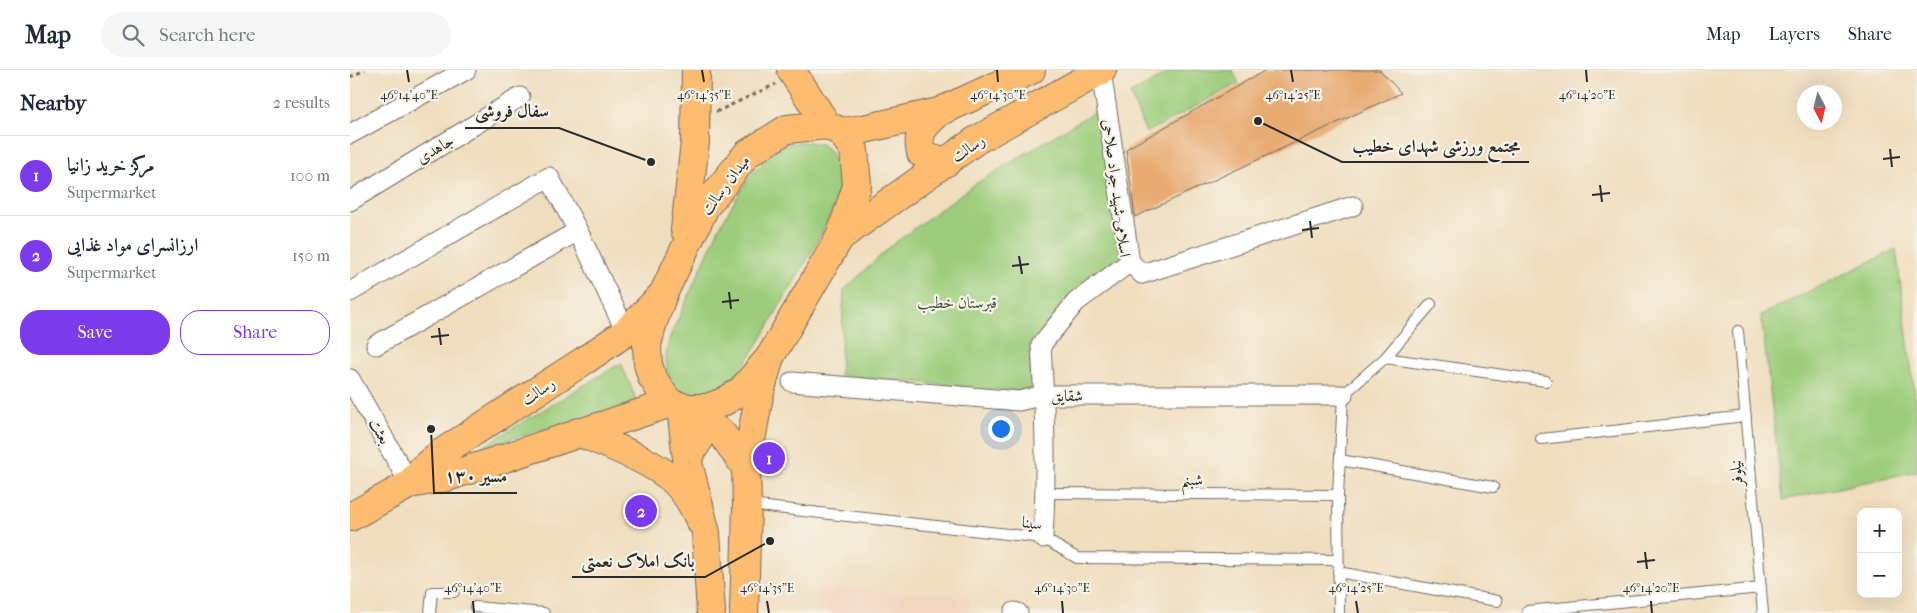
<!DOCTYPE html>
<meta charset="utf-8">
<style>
body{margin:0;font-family:"IM FELL French Canon",Amiri,serif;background:#f6f6f7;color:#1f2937}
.controls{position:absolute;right:15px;bottom:15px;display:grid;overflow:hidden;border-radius:10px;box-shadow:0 5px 20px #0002}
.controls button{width:45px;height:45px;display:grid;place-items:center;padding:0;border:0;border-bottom:1px solid #e0e1e3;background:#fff;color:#1f2937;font:25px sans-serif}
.compass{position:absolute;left:1447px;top:15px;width:45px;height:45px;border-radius:50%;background:#fff;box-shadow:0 5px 20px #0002;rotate:173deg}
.you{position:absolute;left:650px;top:358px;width:18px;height:18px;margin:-12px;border:4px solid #fff;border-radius:50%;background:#1a73e8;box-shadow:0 0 0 8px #1a73e833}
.badge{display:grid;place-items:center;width:32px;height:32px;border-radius:50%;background:#7c3aed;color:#fff;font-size:16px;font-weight:700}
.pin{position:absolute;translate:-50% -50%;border:2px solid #fff;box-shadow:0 1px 5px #0006}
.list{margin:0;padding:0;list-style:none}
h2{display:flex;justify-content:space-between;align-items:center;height:65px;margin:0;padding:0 20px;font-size:21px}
h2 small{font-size:16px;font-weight:400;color:#747a83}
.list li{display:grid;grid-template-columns:32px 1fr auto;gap:15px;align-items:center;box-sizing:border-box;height:80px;padding:0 20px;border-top:1px solid #e0e1e3}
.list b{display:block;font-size:19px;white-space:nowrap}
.list p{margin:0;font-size:16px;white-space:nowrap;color:#747a83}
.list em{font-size:16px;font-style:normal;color:#747a83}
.actions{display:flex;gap:10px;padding:15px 20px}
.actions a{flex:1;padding:11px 0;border:1px solid #7c3aed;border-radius:20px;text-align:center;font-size:18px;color:#7c3aed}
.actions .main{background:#7c3aed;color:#fff}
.icon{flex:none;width:28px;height:28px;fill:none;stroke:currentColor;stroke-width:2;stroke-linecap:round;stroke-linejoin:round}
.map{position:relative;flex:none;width:1567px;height:543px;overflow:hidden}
header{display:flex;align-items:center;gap:30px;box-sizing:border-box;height:70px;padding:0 25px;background:#fff;border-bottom:1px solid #e0e1e3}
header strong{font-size:24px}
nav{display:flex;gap:28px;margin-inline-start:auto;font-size:18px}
.search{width:350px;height:45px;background:#f6f6f7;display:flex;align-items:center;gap:12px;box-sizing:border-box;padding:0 18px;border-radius:28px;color:#747a83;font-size:19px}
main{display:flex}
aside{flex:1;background:#fff}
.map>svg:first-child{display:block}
</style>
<header>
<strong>Map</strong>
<div class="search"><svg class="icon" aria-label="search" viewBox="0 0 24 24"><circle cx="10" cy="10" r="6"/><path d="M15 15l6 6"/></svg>Search here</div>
<nav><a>Map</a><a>Layers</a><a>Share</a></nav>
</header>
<main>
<aside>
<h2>Nearby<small>2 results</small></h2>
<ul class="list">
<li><span class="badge">1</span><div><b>مرکز خرید زانیا</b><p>Supermarket</p></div><em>100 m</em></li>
<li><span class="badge">2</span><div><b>ارزانسرای مواد غذایی</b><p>Supermarket</p></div><em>150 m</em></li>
</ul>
<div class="actions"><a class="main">Save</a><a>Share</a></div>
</aside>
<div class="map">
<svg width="1567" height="543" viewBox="0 0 1567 543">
<rect width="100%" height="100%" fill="#f7f3e8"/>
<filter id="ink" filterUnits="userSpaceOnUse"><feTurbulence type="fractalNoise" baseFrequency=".02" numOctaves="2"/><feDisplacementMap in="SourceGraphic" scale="10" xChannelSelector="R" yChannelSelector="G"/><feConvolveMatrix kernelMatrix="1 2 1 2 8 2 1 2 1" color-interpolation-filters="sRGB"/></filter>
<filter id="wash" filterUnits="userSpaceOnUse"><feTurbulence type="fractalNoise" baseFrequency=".0096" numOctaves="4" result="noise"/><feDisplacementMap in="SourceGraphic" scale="20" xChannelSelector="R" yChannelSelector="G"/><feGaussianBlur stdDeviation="1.12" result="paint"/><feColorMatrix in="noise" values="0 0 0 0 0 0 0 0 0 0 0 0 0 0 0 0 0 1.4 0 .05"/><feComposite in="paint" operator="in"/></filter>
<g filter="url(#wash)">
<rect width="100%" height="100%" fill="#f0ddbd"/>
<!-- built -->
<path fill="#f3d4bf" d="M466 515 620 529 619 543H466Z"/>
<!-- green -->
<path fill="#9dcd7c" stroke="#647c54" d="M823 0H882L889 13 796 63 780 24Z
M752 37 772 189 722 229 680 273 681 323 490 305 494 220 542 175 622 116Z
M459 72 471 74 479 80 492 103C490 112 489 121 486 129 474 164 454 195 435 227 416 259 396 303 364 324 351 333 332 325 324 314 313 297 315 285 320 267L370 156 399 107 424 81 442 73Z
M1546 179 1567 343V401L1433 430 1411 245Z
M271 293 287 332 130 378Z"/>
<g id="blocks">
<!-- building -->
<path fill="#e8ab72" d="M916 0H1030L1051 23 785 147 776 79Z"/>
</g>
</g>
<g filter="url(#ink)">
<use href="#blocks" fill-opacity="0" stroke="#70695e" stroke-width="1"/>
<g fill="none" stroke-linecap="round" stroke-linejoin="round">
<defs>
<path id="service" d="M1388 261 1413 543
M1035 288 1196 311
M1191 369 1396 346
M990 390 1143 417
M696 423 988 425
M399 435 693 468 727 488 988 490
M988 502 1147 531
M125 537 194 543
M1177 541 1411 518
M80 543 82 522H104
M989 543 988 425 993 325 1035 288 1081 234"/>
<path id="minor" d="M0 64 116 0
M0 131 170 27
M780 192 792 204 1003 136
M0 222 199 107 228 161
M26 275 228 161 276 262
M0 309 60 414
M442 312 669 331 694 325H993
M693 468C697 404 695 339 691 275L726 232 780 192 751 1
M664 542 668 543"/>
<path id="primary" d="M589 42C574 56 566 62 571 83L579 87 597 92
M491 62 514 59 589 42 681 0
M490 167 625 71 752 0
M331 337 337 389
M228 362C256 374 304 391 325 412 336 423 344 437 350 451
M337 389 354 362 367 360 373 365 396 398
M396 398 409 326 420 287
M60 414 97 407 321 333
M0 447 60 414 72 399 91 383 235 290 276 262 313 224"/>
<path id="trunk" d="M441 0 477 55
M477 55 491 62 504 80 507 116 490 167 420 287 390 322 373 332 357 338H339L324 335 317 330 302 307 298 294 297 275 302 255 313 224 355 137 397 84 437 59Z
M335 160 345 72 346 0
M337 389 356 463 361 543
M394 543 397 435 396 398"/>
</defs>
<!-- service casing -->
<use href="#service" stroke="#70695e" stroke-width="12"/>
<!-- minor casing -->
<use href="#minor" stroke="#70695e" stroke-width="21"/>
<!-- primary casing -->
<use href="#primary" stroke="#70695e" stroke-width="30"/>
<!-- trunk casing -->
<use href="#trunk" stroke="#70695e" stroke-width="30"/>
<!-- path -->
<path stroke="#70695e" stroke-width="3" stroke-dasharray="4 4" stroke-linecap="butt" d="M0 7 15 0
M366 42 426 14"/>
<!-- service -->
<use href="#service" stroke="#fff" stroke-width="10"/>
<!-- minor -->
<use href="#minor" stroke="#fff" stroke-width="19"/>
<!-- primary -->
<use href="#primary" stroke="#febc70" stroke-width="28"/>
<!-- trunk -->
<use href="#trunk" stroke="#febc70" stroke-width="28"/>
</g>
</g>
<!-- ticks -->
<path fill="none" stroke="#2b2b2b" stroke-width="2" d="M57 0 59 12M352 0 354 12M647 0 648 12M941 0 943 12M1236 0 1237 12M1540 79 1542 97M1533 89 1550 87M1250 115 1252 132M1242 125 1260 123M960 151 962 168M952 160 969 158M669 186 672 204M662 196 679 194M379 222 381 239M372 232 389 230M89 258 91 275M81 267 99 265M1295 482 1297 499M1287 492 1305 490M123 531 124 543M417 531 419 543M712 531 713 543M1006 531 1008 543M1301 531 1302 543"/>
<g text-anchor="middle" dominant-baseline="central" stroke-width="4.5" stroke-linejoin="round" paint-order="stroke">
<!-- street labels -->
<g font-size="16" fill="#2b2b2b" stroke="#f7f3e8">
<text transform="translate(618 78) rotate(-33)">رسالت</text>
<text transform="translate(85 79) rotate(-31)">جاهدی</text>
<text transform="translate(375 115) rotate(-53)">میدان رسالت</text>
<text transform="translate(767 118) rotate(83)">اسلامی-شهید جواد صلاحی</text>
<text transform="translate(188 321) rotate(-33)">رسالت</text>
<text x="717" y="325">شقایق</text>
<text transform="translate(30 361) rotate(60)">بعثت</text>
<text transform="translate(1386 403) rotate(-95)">نیلوفر</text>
<text x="842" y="409">شبنم</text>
<text transform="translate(682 453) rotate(9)">سینا</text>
</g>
<!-- park labels -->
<g font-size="16" fill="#48543f" stroke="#f7f3e8">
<text x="607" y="232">قبرستان خطیب</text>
</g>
</g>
<g font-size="12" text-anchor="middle" fill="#2b2b2b" stroke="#f7f3e8" stroke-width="4.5" stroke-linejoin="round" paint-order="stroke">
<text x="59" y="29">46°14'40"E</text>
<text x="354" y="29">46°14'35"E</text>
<text x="648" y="29">46°14'30"E</text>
<text x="943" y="29">46°14'25"E</text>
<text x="1237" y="29">46°14'20"E</text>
<text x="123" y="522">46°14'40"E</text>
<text x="417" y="522">46°14'35"E</text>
<text x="712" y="522">46°14'30"E</text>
<text x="1006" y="522">46°14'25"E</text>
<text x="1301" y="522">46°14'20"E</text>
</g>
<!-- callouts -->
<path fill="none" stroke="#2b2b2b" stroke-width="2" d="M301 92L209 58H115M908 51L992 92H1179M81 359L84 423H167M420 471L355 507H222"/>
<g fill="#2b2b2b" stroke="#f7f3e8" stroke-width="2">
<circle cx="301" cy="92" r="5"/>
<circle cx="908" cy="51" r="5"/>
<circle cx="81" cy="359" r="5"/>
<circle cx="420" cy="471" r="5"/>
</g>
<g font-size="18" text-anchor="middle" font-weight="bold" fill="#2b2b2b" stroke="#f7f3e8" stroke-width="4.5" stroke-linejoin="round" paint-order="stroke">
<text x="162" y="47">سفال فروشی</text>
<text x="1086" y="82">مجتمع ورزشی شهدای خطیب</text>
<text x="126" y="412">مسیر ۱۳۰</text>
<text x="288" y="497">بانک املاک نعمتی</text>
</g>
</svg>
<div class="controls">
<button>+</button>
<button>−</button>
</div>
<svg class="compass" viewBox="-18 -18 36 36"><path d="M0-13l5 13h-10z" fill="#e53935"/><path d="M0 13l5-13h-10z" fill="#747a83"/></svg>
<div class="you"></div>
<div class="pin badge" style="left:419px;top:388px">1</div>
<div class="pin badge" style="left:291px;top:441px">2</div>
</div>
</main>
